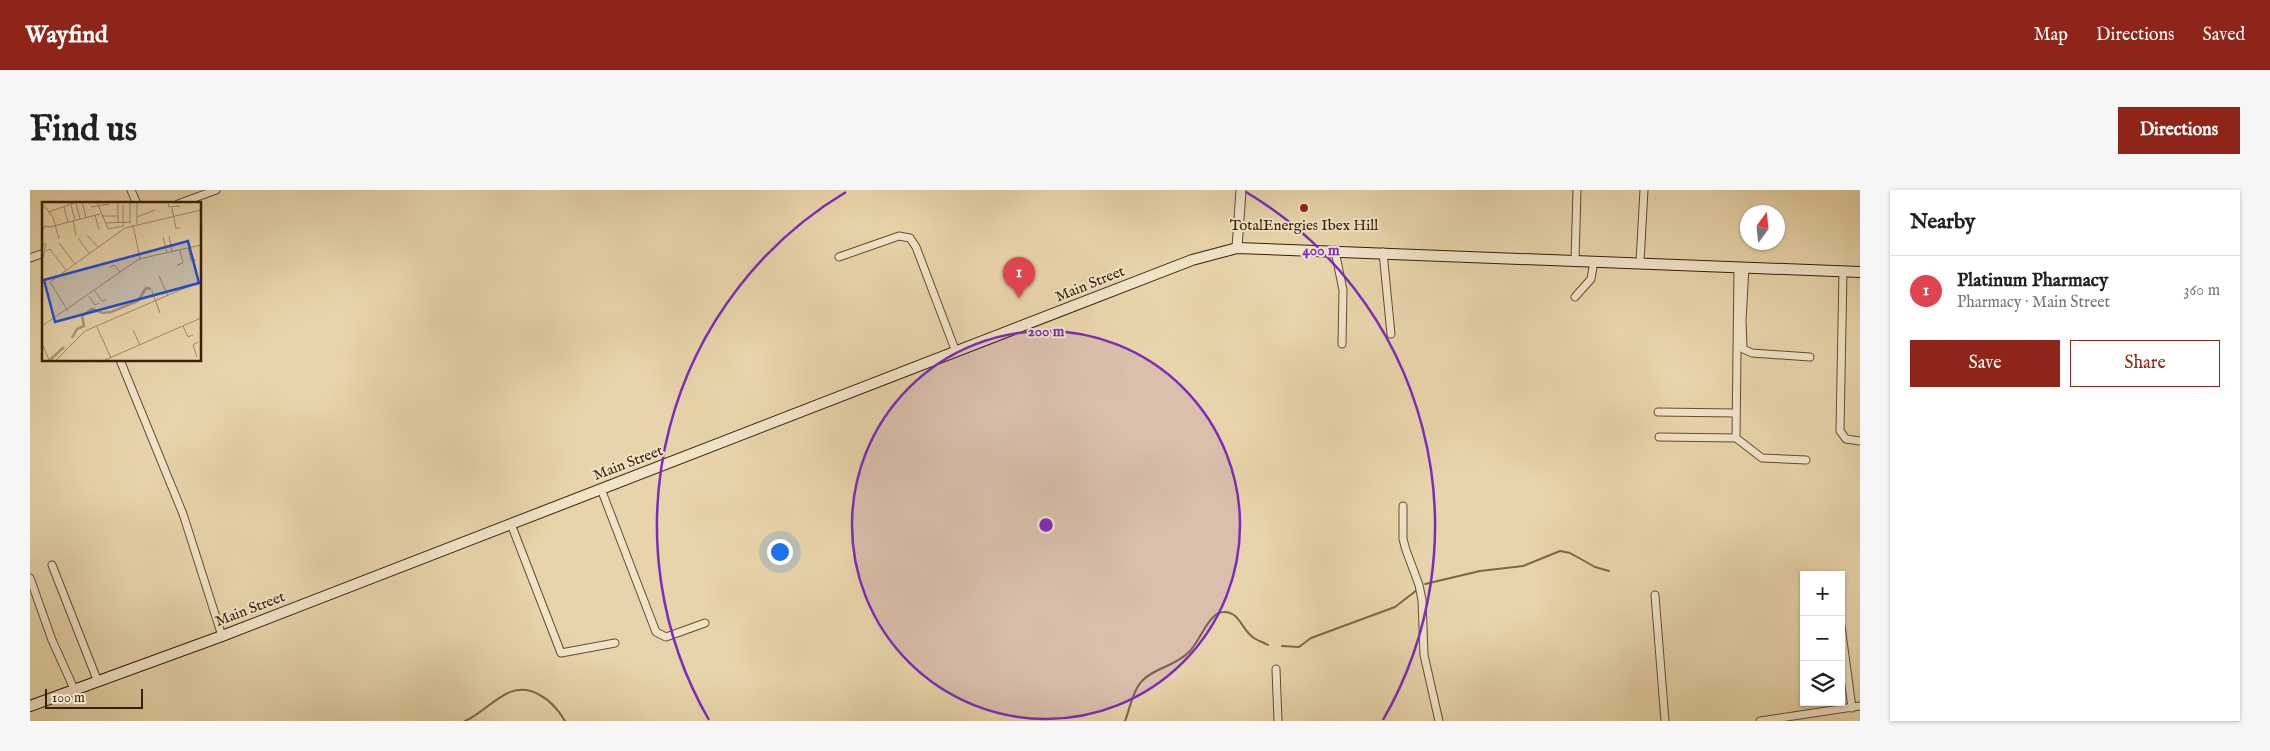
<!DOCTYPE html>
<meta charset="utf-8">
<style>
body{margin:0;font-family:"IM FELL English",serif;background:#f6f6f6;color:#202124}
.controls{position:absolute;right:15px;bottom:15px;display:grid;overflow:hidden;border-radius:0px;box-shadow:0 1px 4px #0004}
.controls button{width:45px;height:45px;display:grid;place-items:center;padding:0;border:0;border-bottom:1px solid #e0e0e0;background:#fff;color:#202124;font:25px sans-serif}
.compass{position:absolute;left:1710px;top:15px;width:45px;height:45px;border-radius:50%;background:#fff;box-shadow:0 1px 4px #0004;rotate:15deg}
.scale{position:absolute;left:15px;bottom:12px;width:98px;box-sizing:border-box;padding-left:5px;border:2px solid #392005;border-top:0;font-size:14px;line-height:18px;white-space:nowrap;color:#392005;-webkit-text-stroke:4px #f0e3c8;paint-order:stroke}
.you{position:absolute;left:749px;top:361px;width:18px;height:18px;margin:-12px;border:4px solid #fff;border-radius:50%;background:#1a73e8;box-shadow:0 0 0 8px #1a73e833}
.badge{display:grid;place-items:center;width:32px;height:32px;border-radius:50%;background:#8f2418;color:#fff;font-size:16px;font-weight:700}
.pin{position:absolute;translate:-50% -41px;filter:drop-shadow(0 1px 2px #0008)}
.pin::after{content:'';position:absolute;top:26px;width:18px;height:15px;background:inherit;clip-path:polygon(0 0,100% 0,50% 100%)}
.list{margin:0;padding:0;list-style:none}
h2{display:flex;justify-content:space-between;align-items:center;height:65px;margin:0;padding:0 20px;font-size:21px}
h2 small{font-size:16px;font-weight:400;color:#757577}
.list li{display:grid;grid-template-columns:32px 1fr auto;gap:15px;align-items:center;box-sizing:border-box;height:70px;padding:0 20px;border-top:1px solid #e0e0e0}
.list b{display:block;font-size:19px;white-space:nowrap}
.list p{margin:0;font-size:16px;white-space:nowrap;color:#757577}
.list em{font-size:16px;font-style:normal;color:#757577}
.actions{display:flex;gap:10px;padding:15px 20px}
.actions a{flex:1;padding:11px 0;border:1px solid #8f2418;border-radius:0px;text-align:center;font-size:18px;color:#8f2418}
.actions .main{background:#8f2418;color:#fff}
.icon{flex:none;width:28px;height:28px;fill:none;stroke:currentColor;stroke-width:2;stroke-linecap:round;stroke-linejoin:round}
.map{position:relative;flex:none;width:1830px;height:531px;overflow:hidden;border-radius:0px}
header{display:flex;align-items:center;gap:30px;box-sizing:border-box;height:70px;padding:0 25px;background:#8f2418;color:#fff}
header strong{font-size:24px}
nav{display:flex;gap:28px;margin-inline-start:auto;font-size:18px}
.intro{display:flex;align-items:center;justify-content:space-between;box-sizing:border-box;height:120px;padding:0 30px}
h1{margin:0;font-size:35px}
.button{padding:12px 22px;border-radius:0px;background:#8f2418;color:#fff;font-size:18px;font-weight:700}
main{display:flex;gap:30px;padding:0 30px}
aside{flex:1;background:#fff;border-radius:0px;box-shadow:0 1px 4px #0004}
.map>svg:first-child{display:block}
</style>
<header>
<strong>Wayfind</strong>
<nav><a>Map</a><a>Directions</a><a>Saved</a></nav>
</header>
<div class="intro"><h1>Find us</h1><a class="button">Directions</a></div>
<main>
<div class="map">
<svg width="1830" height="531" viewBox="0 0 1830 531">
<rect width="100%" height="100%" fill="#e8d4aa"/>
<filter id="stains"><feTurbulence type="fractalNoise" baseFrequency=".004" numOctaves="4"/><feColorMatrix values="0 0 0 0 .2 0 0 0 0 .09 0 0 0 0 .02 0 0 0 .5 -.17"/></filter>
<radialGradient id="worn" r=".72"><stop offset=".6" stop-color="#630" stop-opacity="0"/><stop offset="1" stop-color="#630" stop-opacity=".3"/></radialGradient>
<g fill="none" stroke-linecap="round" stroke-linejoin="round">
<!-- stream -->
<path stroke="#7e6746" stroke-width="2" d="M1395 394 1450 381 1493 376 1530 361 1540 363 1565 377 1579 381
M1252 456 1269 457 1281 448 1365 417 1387 400
M435 531C459 521 478 488 508 504 520 510 528 519 535 531
M1095 531C1100 519 1102 502 1111 492 1123 478 1144 477 1159 462 1169 453 1179 422 1193 422 1210 421 1212 441 1224 448 1228 451 1233 452 1238 455"/>
<defs>
<path id="minor" d="M101 0 107 14
M148 14 186 0
M1305 61 1313 100 1312 154
M1353 62 1361 144
M809 67 869 46 880 48 886 57 926 162
M0 68 14 63
M1545 70 1547 0
M1610 72 1614 0
M1715 77 1712 130 1713 159 1722 163 1780 167
M1813 81 1810 241 1816 249 1830 251
M1545 107 1561 89 1564 71
M90 170 153 324 192 446
M1628 222 1705 223
M1629 247 1706 248 1708 77
M1706 248 1732 268 1776 270
M571 299 626 442 636 447 675 433
M1373 316V349L1376 360 1389 395 1392 410 1394 465 1409 531
M481 334 531 463 585 453
M22 375 68 492
M0 388 22 450 45 501
M1625 405 1635 531
M1811 436 1822 518
M1246 479 1248 531
M1730 531 1830 516"/>
<path id="tertiary" d="M1207 58 1211 0"/>
<path id="secondary" d="M0 516 192 446 1162 70 1207 58 1830 82"/>
</defs>
<!-- minor casing -->
<use href="#minor" stroke="#654d2e" stroke-width="9"/>
<!-- tertiary casing -->
<use href="#tertiary" stroke="#654d2e" stroke-width="11"/>
<!-- secondary casing -->
<use href="#secondary" stroke="#392005" stroke-width="12"/>
<!-- minor -->
<use href="#minor" stroke="#f0e3c8" stroke-width="7"/>
<!-- tertiary -->
<use href="#tertiary" stroke="#f0e3c8" stroke-width="9"/>
<!-- secondary -->
<use href="#secondary" stroke="#f0e3c8" stroke-width="10"/>
</g>
<!-- distance rings -->
<circle cx="1016" cy="335" r="194" fill="#7b2cbf" fill-opacity=".12"/>
<g fill="none" stroke="#7b2cbf" stroke-width="2.5">
<circle cx="1016" cy="335" r="194"/>
<path d="M679 530A389 389 0 0 1 816 2M1216 2A389 389 0 0 1 1353 530"/>
</g>
<!-- markers -->
<circle fill="#8f2418" stroke="#f0e3c8" stroke-width="2" cx="1274" cy="18" r="5"/>
<g text-anchor="middle" dominant-baseline="central" stroke-width="4" stroke-linejoin="round" paint-order="stroke">
<!-- poi labels -->
<g font-size="15" fill="#392005" stroke="#f0e3c8">
<text x="1274" y="35">TotalEnergies Ibex Hill</text>
</g>
<!-- street labels -->
<g font-size="15" fill="#392005" stroke="#f0e3c8">
<text transform="translate(1060 94) rotate(-22)">Main Street</text>
<text transform="translate(598 273) rotate(-21)">Main Street</text>
<text transform="translate(220 419) rotate(-21)">Main Street</text>
</g>
</g>
<!-- overview -->
<g transform="translate(12 12)">
<rect width="159" height="159" fill="#e8d4aa"/>
<path fill="none" stroke="#ac9772" stroke-width="2.5" d="M30 136 35 127 42 124 40 114 50 107 61 111 69 110 96 99 104 86 109 87M8 158 22 145"/>
<path fill="none" stroke="#a28c68" stroke-width="1" d="M40 0 44 15M55 0 66 27 81 24 82 20M76 0V20M126 0 127 5 138 4M34 1 38 17M1 3 11 15 17 37M29 3 33 18M81 3V20M22 5 26 20M49 5 67 2M130 6 134 26H138M6 10 35 0M53 13 57 28M59 14H76M95 15 113 8M31 18 34 33M63 21 88 20M88 22V0M95 22V0M91 23 98 57M0 32 2 24 8 25 58 12M45 33 56 45M127 34 130 49M121 35 125 51M36 36 47 51M17 41 33 62M0 42H4L0 60M146 46 149 59 154 58M4 49 8 47 24 68M135 63 141 61 138 48M67 66 72 63 78 70M117 74 126 94M53 89 60 99 64 98M110 89 118 111M47 94 53 103 57 101M26 109 8 80 83 26 159 8M0 124 97 57 159 43M141 124 146 135 151 133M55 125 69 156M91 128 98 143M0 141 7 158M155 155 151 143 156 140M14 158 43 129 159 79M63 158 159 116"/>
<path fill="#1d4ed8" fill-opacity="0.15" stroke="#1d4ed8" stroke-width="2.5" d="M146 39 157 81 13 120 2 78Z"/>
<rect width="159" height="159" fill="none" stroke="#392005" stroke-width="2.5"/>
</g>
<circle cx="1016" cy="335" r="8" fill="#7b2cbf" stroke="#f0e3c8" stroke-width="2.5"/>
<g font-size="15" text-anchor="middle" font-weight="bold" fill="#7b2cbf" stroke="#f0e3c8" stroke-width="4" stroke-linejoin="round" paint-order="stroke">
<text x="1291" y="65">400 m</text>
<text x="1016" y="146">200 m</text>
</g>
<rect width="100%" height="100%" filter="url(#stains)"/>
<rect width="100%" height="100%" fill="url(#worn)"/>
</svg>
<div class="controls">
<button>+</button>
<button>−</button>
<button><svg class="icon" aria-label="layers" viewBox="0 0 24 24"><path d="M12 4l9 5-9 5-9-5zM3 14l9 5 9-5"/></svg></button>
</div>
<svg class="compass" viewBox="-18 -18 36 36"><path d="M0-13l5 13h-10z" fill="#e53935"/><path d="M0 13l5-13h-10z" fill="#757577"/></svg>
<div class="scale">100 m</div>
<div class="you"></div>
<div class="pin badge" style="left:989px;top:108px;background:#e0444e">1</div>
</div>
<aside>
<h2>Nearby<small></small></h2>
<ul class="list">
<li><span class="badge" style="background:#e0444e">1</span><div><b>Platinum Pharmacy</b><p>Pharmacy · Main Street</p></div><em>360 m</em></li>
</ul>
<div class="actions"><a class="main">Save</a><a>Share</a></div>
</aside>
</main>
